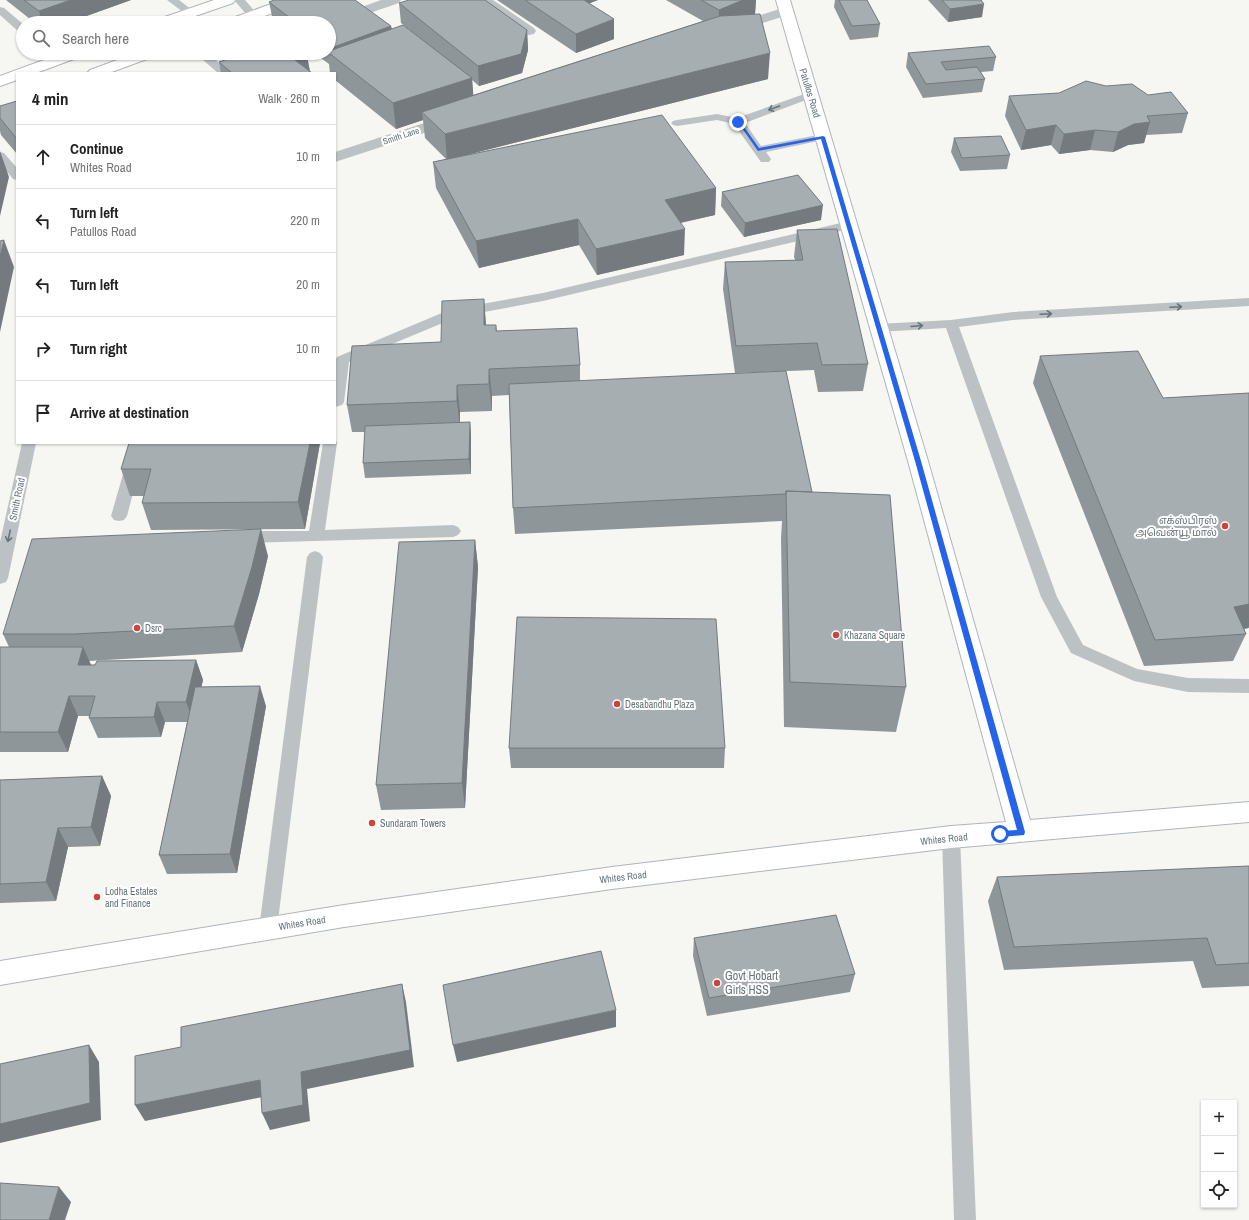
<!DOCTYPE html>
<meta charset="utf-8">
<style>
body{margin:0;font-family:"Archivo Narrow","Noto Sans Tamil",sans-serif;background:#f6f6f6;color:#222}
.controls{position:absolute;right:12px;bottom:12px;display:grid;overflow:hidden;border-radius:0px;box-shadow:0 1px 3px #0004}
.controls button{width:36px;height:36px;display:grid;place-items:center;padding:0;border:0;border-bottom:1px solid #e0e0e0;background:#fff;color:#222;font:20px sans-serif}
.stop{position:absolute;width:12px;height:12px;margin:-9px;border:3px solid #2563eb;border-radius:50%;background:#fff}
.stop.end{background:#2563eb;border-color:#fff;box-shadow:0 1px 4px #0008}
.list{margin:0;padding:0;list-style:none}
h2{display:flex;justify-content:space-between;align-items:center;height:52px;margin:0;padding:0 16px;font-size:17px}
h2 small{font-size:13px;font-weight:400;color:#767676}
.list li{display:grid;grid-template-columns:26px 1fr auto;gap:12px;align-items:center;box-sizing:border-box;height:64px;padding:0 16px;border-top:1px solid #e0e0e0}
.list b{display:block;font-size:15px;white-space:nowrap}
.list p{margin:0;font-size:13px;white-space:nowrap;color:#767676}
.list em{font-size:13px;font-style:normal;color:#767676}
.icon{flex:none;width:22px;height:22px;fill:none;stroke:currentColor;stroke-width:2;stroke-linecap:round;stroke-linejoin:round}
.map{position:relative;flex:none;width:1249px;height:1220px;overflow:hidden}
.search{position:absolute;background:#fff;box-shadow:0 1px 3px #0004;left:16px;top:16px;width:320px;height:44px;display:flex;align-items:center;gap:10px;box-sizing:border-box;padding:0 14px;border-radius:22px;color:#767676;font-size:15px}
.panel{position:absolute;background:#fff;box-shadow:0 1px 3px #0004;left:16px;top:72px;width:320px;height:372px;border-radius:0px}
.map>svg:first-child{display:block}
</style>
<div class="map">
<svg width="1249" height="1220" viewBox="0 0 1249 1220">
<rect width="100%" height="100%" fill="#f6f6f3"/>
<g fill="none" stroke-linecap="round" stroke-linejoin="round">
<defs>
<path id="secondary" d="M776 0H790L928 461 1030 820 1249 802V822L951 848 612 889 344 927 0 985V961L344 905 612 867 951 826 1006 822 908 461Z"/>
<path id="primary" d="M214 0H235L233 3 175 23H154L156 20Z
M282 0H302L300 3 246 23H225L227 20Z
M63 53H84L82 56 36 73H17V80L0 86V76Z
M136 53H157L155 56 109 73H87L90 70Z"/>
</defs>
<!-- secondary casing -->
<use href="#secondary" stroke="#aeb5b8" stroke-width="2"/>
<!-- primary casing -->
<use href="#primary" stroke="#b0b5b7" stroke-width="2"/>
<!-- lane -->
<path fill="#bcc1c3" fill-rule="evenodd" d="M167 0H179L196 13 191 16 187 15Z
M234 0H245L265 23H254Z
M0 7 4 8 23 24V33L19 32 0 15Z
M45 53H56L63 60 62 62H54Z
M195 53H207L226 68 267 53H282L281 55 234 73H218Z
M810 92 814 93 816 95 814 97 745 123 761 146 823 134 827 135 829 137 827 139 823 140 766 152 771 159 769 162H761L734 124 717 120 677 126 673 125 671 123 673 121 677 120 717 114 737 118Z
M0 152 4 153 17 168V180L13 179 0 163Z
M849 221 853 222 855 225 853 228 543 301 457 317 349 362 344 402 342 405 335 407V361L337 357 449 310 543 293Z
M1249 298V306L1013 320 959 327 1057 597 1083 645 1137 669 1188 678 1249 679V693L1188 692 1134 681 1071 653 1041 597 946 328 878 332 873 331 871 328 873 325 878 324 951 320 1013 312Z
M335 439 337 443 325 530 453 525 458 527 461 531 458 535 453 537 241 543 236 541 233 537 236 533 241 531H309L323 443H335Z
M22 443H36L8 578 6 582 0 584V542Z
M132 443H146L127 516 124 520 119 521 114 520 111 516Z
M315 551 320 553 323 557 277 929 275 935 268 937 261 935 259 929 307 557 310 553Z
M951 829 957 832 960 837 976 1220H954L942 837 945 832Z"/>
<!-- street -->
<path fill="#bcc1c3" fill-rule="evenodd" d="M331 0H348L359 8 381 0H401L399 3 358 17 353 16 333 3Z
M477 0H493L534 28 536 31 534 34 529 35 524 34 479 3Z
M786 7 791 8 793 11 791 14 734 32 729 31 727 28 729 25Z
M452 114 458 116 460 119 458 122 335 162V152Z"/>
<!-- secondary -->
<use href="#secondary" fill="#fff" fill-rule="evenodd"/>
<!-- primary -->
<use href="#primary" fill="#fff" fill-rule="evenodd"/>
</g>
<!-- wall -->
<path fill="#8f9699" d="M6 0H131L67 23H35Z
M497 0H598L589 3 614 39 576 53Z
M666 0H756L755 14H754L768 79 469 154 716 188 715 215 681 223 684 255 597 275 579 245 479 268 436 188 433 162 446 159 425 138 423 120 396 129 335 80V73H330L329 64 314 53H329V23H275L273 21 269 2 391 26 392 29 427 44 401 23 399 3 527 30 528 50 522 73 479 86 472 80 473 95 703 21Z
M835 0H867L880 24 878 37 850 40 834 7Z
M928 0H981L982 17 948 22Z
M908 53 996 57 993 71 981 72 985 79 982 92 923 98 906 67Z
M307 56 310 71 312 73H221L219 62Z
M1148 95 1188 113 1182 133 1146 135 1144 143 1128 145 1113 152 1090 150 1059 154 1051 145 1021 150 1005 116 1009 96Z
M17 101V154L1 135 0 131V106Z
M954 138 1010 155 1007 169 960 171 951 152Z
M722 192 821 220 744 237 721 206Z
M797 230 868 364 863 391 818 392 814 370 735 373 723 289 725 262 795 260 794 257Z
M484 299 486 325H496L497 331 580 365V381L812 492 906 687 896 732 784 727 781 538 782 521 515 534 513 508 509 395 492 396V411L460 412V422H470L471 436V474L365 478 363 463 365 432H352L347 405 441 342Z
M1040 356 1163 398 1249 393V628L1244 629 1246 634 1233 661 1144 666 1033 383Z
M129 443H320L305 529 151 530 142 503 144 496H130L121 469Z
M475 540 478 567 465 808 381 810 376 785Z
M268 556 259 594 242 652 89 661 91 665 196 660 203 680 201 687 266 706 237 873 167 874 159 855 187 722H165L161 737 98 738 89 718V716H78L68 752H0V647H9L3 634Z
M509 748H725L724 768H511Z
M102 776 111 796 100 846 68 847 56 901 0 903V780Z
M1249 866V986L1202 988 1193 961 1004 970 988 901 997 877Z
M694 938 855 974 850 992 707 1016 693 956Z"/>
<!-- shaded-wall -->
<path fill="#747a7d" d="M71 0H131L67 23H42L39 11Z
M583 0H598L583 6Z
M743 0H756L755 14 718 30 719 10Z
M984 4 982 17 948 22 950 9Z
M614 19V39L576 53V34Z
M391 26 394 46 332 56 331 48Z
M527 30 528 50 522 73 479 86 478 66Z
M770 53 768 79 447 160 445 134Z
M307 56 310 73 295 60Z
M472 78 474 104 422 112 423 120 396 129 393 103Z
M1150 122 1144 143 1128 145 1113 152 1118 132 1134 124Z
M1056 125 1051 145 1021 150 1026 130Z
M1095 130 1090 150 1059 154 1064 134Z
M0 151 9 177 0 216Z
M716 188 715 215 664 226 665 200Z
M823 205 821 220 744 237 745 223Z
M578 219 579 245 479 268 476 241Z
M685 229 684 255 597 275 596 249Z
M4 240 14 267 0 332V257Z
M484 299 486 326 484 325Z
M489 369 492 396V411L489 384Z
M457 385 460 412V428L457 401Z
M470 422 471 436V474L469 459Z
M310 443H320L305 529 298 502Z
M261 529 268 556 259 594 242 652 234 626Z
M475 540 478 567 465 808 462 783Z
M1249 604V626L1248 628 1221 633 1234 607Z
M83 647 92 667 78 665Z
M196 660 203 680 194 722 186 702Z
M260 686 266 706 237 873 230 854Z
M69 696 78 716 68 752 58 732Z
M157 702 165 722 161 737 154 717Z
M102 776 111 796 100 846 91 827Z
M58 828 68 847 56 901 46 882Z
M402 984 406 1002 414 1067 307 1089 310 1121 270 1130 262 1113 301 1072Z
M616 1010V1027L457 1062 453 1045Z
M89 1045 99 1062 101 1120 0 1143V1124Z
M260 1080 267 1096 145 1121 135 1105Z
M59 1187 71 1202 65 1220H49Z"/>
<!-- building -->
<path fill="#a6aeb2" stroke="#747a7d" d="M24 0H71L39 11Z
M274 0H355L391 26 331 48 329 47V23H297L269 2Z
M409 0H485L527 30 521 54 478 66 399 3Z
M525 0H584L614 19 576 34Z
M701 0H743L719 10Z
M839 0H867L880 24 852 26Z
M942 0H981L984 4 950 9Z
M760 14 770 53 445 134 422 112 720 16Z
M403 25 472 78 393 103 329 53V51Z
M989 46 996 57 941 62 946 70 977 67 985 79 926 84 908 53Z
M245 53H304L307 56 295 60 312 73H232L219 62Z
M1086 81 1106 86 1132 84 1148 95 1171 92 1188 113 1147 116 1150 122 1134 124 1118 132 1095 130 1064 134 1056 125 1026 130 1009 96 1059 93Z
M17 101V139L0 118V106Z
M662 115 716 188 665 200 685 229 596 249 578 219 476 241 433 162Z
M1001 136 1010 155 962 158 954 138Z
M798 175 823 205 745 223 722 192Z
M837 229 868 364 822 365 817 343 736 346 725 262 803 260 797 230Z
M4 240 0 257V241Z
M484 299V325H496V331L577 328 580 365 489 369V384L457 385V401L347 405 352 346 441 342 442 301Z
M1138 351 1163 398 1249 393V604L1234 607 1246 634 1155 640 1040 356Z
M786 371 812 492 786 491V494L513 508 509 384Z
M470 422 469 459 363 463 365 426Z
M129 443H310L298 502 142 503 151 469H121Z
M786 491 890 495 906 687 790 682Z
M261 529 252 567 234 626 74 634H3L32 539Z
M475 540 462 783 376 785 399 542Z
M517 617 716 619 725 748H509Z
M0 647H83L78 665H95L97 661 196 660 186 702H157L154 717 89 718 95 696H69L58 732H0Z
M260 686 230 854 159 855 195 687Z
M102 776 91 827 58 828 46 882 0 884V780Z
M1249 866V963L1216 965 1207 938 1014 947 997 877Z
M836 915 855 974 709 998 694 938Z
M601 951 616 1010 453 1045 443 985Z
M402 984 410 1050 301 1072 303 1105 262 1113 260 1080 135 1105V1056L181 1047V1027Z
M89 1045 90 1103 0 1124V1064Z
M0 1183 59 1187 49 1220H0Z"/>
<!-- one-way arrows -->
<defs><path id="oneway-shaft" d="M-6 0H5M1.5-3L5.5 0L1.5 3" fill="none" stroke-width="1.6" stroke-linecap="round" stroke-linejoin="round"/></defs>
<g stroke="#65757b">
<use href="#oneway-shaft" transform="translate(774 108) rotate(160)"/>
<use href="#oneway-shaft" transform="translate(1176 307) rotate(-3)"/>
<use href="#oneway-shaft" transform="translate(1046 314) rotate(-3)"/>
<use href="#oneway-shaft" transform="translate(917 326) rotate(-5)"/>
<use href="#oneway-shaft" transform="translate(9 536) rotate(102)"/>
</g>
<!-- route -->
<path fill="#2563eb" d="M737 121H740L759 148 823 136 825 137 921 461 1025 832 1024 835 1000 837 996 834 1000 831 1017 830 915 461 821 139 758 151Z"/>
<!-- markers -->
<g fill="#cd443c" stroke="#fff" stroke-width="1.5">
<circle cx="1225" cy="526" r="4"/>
<circle cx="137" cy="628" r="4"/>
<circle cx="836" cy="635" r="4"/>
<circle cx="617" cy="704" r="4"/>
<circle cx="372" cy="823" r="4"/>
<circle cx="97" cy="897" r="4"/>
<circle cx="717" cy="983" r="4"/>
</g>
<g text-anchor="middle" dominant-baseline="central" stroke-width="4" stroke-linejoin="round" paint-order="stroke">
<!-- far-street labels -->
<g font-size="9" fill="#65757b" stroke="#fff">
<text transform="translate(401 136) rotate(-18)">Smith Lane</text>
</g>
<!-- street labels -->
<g font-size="10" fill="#65757b" stroke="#fff">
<text transform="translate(810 93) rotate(73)">Patullos Road</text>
<text transform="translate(17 499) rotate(-78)">Smith Road</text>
<text transform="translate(944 839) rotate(-6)">Whites Road</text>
<text transform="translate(623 877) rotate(-7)">Whites Road</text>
<text transform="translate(302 923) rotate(-9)">Whites Road</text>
</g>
<!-- poi labels -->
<g font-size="10" fill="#65757b" stroke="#fff" text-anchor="start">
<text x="1217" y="520" text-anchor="end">எக்ஸ்பிரஸ்<tspan x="1217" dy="12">அவென்யூ மால்</tspan></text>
<text x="145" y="628">Dsrc</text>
<text x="844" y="635">Khazana Square</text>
<text x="625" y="704">Desabandhu Plaza</text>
<text x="380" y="823">Sundaram Towers</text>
<text x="105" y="891">Lodha Estates<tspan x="105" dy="12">and Finance</tspan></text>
</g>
<!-- near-poi labels -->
<g font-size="12" fill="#65757b" stroke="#fff" text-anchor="start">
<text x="725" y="976">Govt Hobart<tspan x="725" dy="14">Girls HSS</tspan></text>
</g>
</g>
</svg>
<div class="controls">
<button>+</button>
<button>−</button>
<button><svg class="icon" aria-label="locate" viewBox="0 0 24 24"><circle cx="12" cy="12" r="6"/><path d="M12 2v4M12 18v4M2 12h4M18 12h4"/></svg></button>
</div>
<div class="stop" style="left:1000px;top:834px"></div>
<div class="stop end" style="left:738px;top:122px"></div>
<div class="search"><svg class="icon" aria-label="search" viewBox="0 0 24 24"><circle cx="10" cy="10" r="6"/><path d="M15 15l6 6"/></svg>Search here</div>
<section class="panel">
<h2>4 min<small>Walk · 260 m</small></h2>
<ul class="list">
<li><svg class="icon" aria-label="ahead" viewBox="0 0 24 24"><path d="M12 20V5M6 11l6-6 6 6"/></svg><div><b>Continue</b><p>Whites Road</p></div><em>10 m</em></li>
<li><svg class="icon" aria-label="left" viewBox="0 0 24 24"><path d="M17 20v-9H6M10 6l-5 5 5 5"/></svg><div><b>Turn left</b><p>Patullos Road</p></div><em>220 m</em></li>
<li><svg class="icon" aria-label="left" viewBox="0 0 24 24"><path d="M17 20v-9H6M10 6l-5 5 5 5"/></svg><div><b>Turn left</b></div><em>20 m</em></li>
<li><svg class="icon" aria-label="right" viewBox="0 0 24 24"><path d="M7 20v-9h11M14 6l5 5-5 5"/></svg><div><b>Turn right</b></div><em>10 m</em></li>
<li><svg class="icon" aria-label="arrive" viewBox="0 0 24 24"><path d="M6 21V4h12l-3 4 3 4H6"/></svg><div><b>Arrive at destination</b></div></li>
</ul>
</section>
</div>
